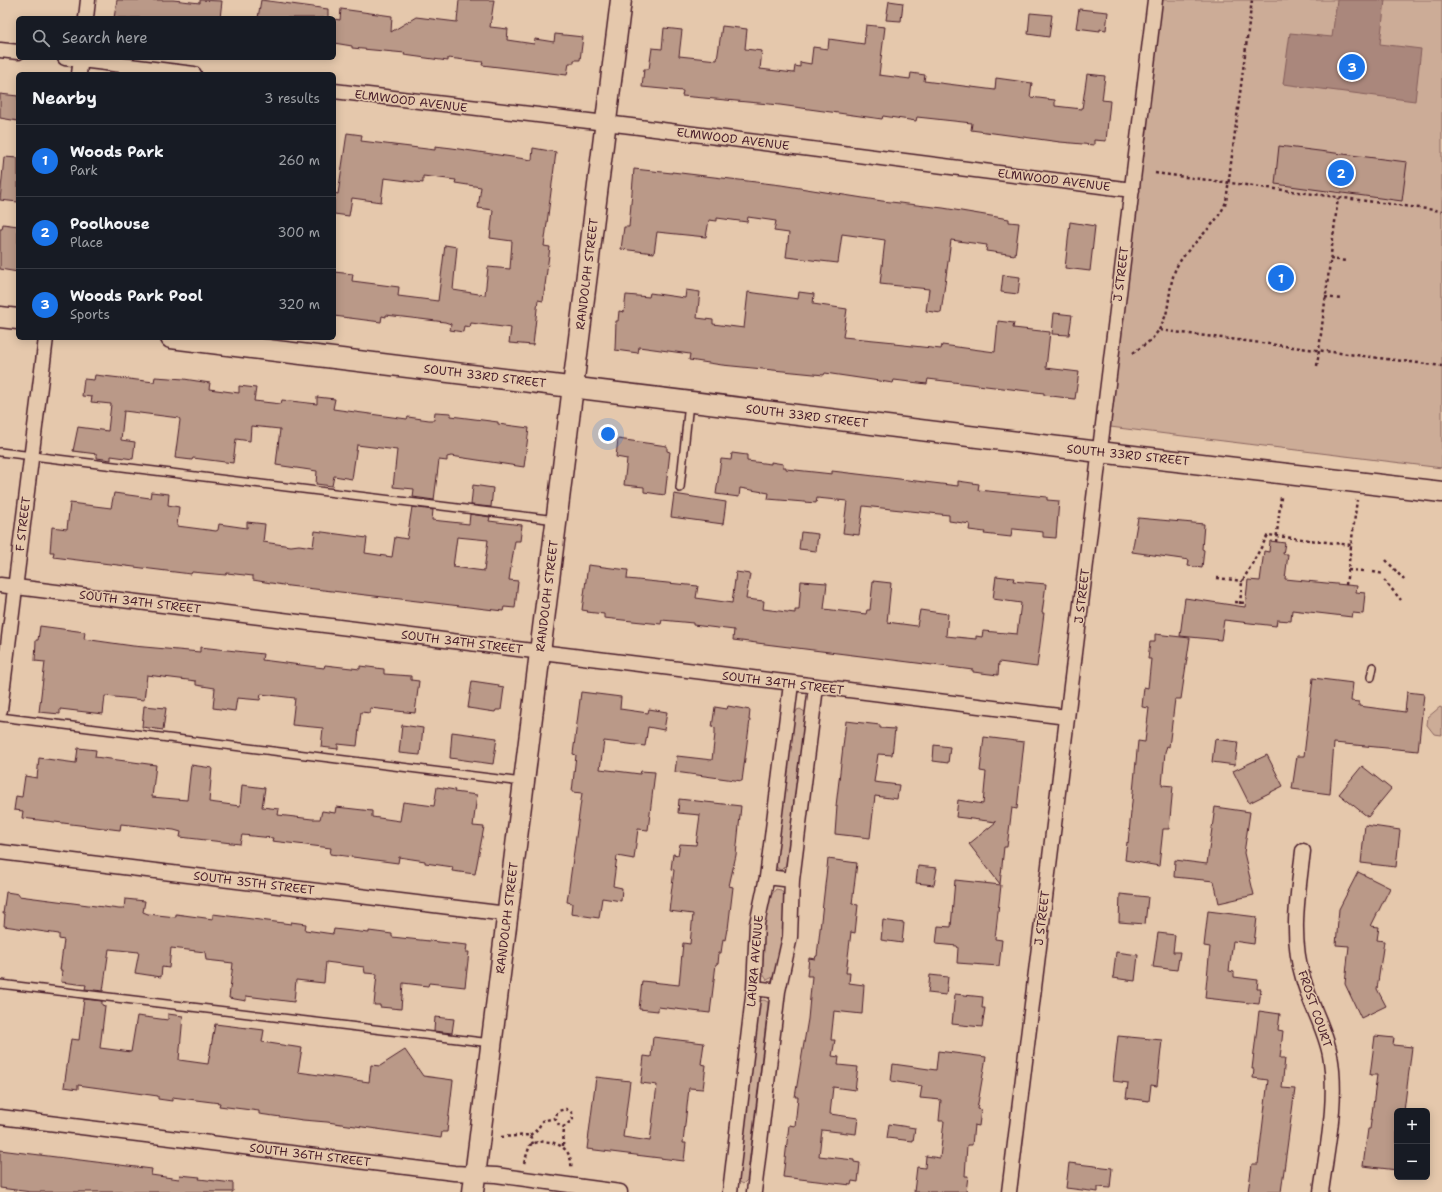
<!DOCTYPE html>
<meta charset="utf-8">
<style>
body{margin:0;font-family:"Shantell Sans",sans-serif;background:#242831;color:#f1f3f6}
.controls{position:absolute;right:12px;bottom:12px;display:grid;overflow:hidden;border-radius:6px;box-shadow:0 2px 10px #0003}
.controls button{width:36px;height:36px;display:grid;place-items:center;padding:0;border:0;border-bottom:1px solid #363941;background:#171b24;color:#f1f3f6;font:20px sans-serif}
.you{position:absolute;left:608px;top:434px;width:14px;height:14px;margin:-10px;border:3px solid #fff;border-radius:50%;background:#1a73e8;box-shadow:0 0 0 6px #1a73e833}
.badge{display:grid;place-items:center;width:26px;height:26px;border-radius:50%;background:#1a73e8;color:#fff;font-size:13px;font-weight:700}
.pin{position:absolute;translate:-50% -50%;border:2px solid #fff;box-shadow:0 1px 4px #0006}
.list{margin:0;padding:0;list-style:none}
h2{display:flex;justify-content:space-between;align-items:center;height:52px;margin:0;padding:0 16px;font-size:17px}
h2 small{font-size:13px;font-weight:400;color:#9ea1a6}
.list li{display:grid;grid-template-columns:26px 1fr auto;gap:12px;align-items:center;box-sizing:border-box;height:72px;padding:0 16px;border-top:1px solid #363941}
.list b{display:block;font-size:15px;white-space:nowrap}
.list p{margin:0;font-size:13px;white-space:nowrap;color:#9ea1a6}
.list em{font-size:13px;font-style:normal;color:#9ea1a6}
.icon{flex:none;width:22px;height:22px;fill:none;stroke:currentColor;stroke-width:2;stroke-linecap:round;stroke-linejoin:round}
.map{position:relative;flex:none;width:1442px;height:1192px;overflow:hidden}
.search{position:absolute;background:#171b24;box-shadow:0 2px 10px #0003;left:16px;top:16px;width:320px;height:44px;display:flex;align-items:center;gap:10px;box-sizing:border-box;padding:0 14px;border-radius:6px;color:#9ea1a6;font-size:15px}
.panel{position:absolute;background:#171b24;box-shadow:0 2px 10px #0003;left:16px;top:72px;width:320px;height:268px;border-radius:6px}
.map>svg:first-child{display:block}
</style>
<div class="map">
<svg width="1442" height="1192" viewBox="0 0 1442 1192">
<rect width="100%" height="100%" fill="#e5c8ac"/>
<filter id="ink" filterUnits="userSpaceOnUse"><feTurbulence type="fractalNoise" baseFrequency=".025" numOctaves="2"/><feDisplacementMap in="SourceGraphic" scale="8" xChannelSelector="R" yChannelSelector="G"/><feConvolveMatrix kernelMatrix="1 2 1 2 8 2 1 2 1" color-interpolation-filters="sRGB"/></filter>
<g filter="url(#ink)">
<!-- green -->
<path fill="#ccac97" stroke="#8b6661" d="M1155 0H1442V468L1102 426Z
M1440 707 1442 708V735L1434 734 1427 725 1428 717Z
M800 709 805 712V715L786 865 781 870 777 868 776 863 794 718 797 710Z
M776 889 781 890C792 905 779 955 775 973L773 977 767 980 763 974C762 955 762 902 776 889Z
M764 1000 768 1002V1006L747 1180 743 1184 737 1180 759 1001Z"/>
<!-- water -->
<path fill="#aa877b" stroke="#845d5b" d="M1337 0H1385L1380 44 1421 49 1415 101 1283 84 1290 33 1332 37Z"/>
<!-- building -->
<path fill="#ba9988" stroke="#4a1f2b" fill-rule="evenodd" d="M117 0H173L200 3V0L222 1 220 18H114Z
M261 0 328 9V18H258Z
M459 0H494L490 27 508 29 507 40 534 44 535 39 554 42 555 34 583 37 580 60H574V63H569L567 75 482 65 483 62 448 58V61L404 55 405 53 352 48V46L334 43V19L340 20 341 9 392 16 391 32 416 17 457 22Z
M889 1 903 3 901 21 886 20Z
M1079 9 1108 12 1106 30 1100 29V31L1076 28Z
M1030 13 1052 15 1049 37 1028 34Z
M866 25 885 27 879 75 910 79 911 73 925 75 924 81 995 90 996 78 1032 83 1030 97 1055 100V106L1082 109 1087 74 1105 76 1102 100 1110 101 1106 141 1094 140V145L1060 142 971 130 972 123 917 117 916 121 883 116 882 119 780 105 682 96 683 91 642 87 644 69H649L652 48 662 49 664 28 682 30 679 56 717 60 722 26 747 29 745 49 762 51 760 69 794 73 795 66 800 67V62L811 64 813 47 828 49 829 39 864 44Z
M0 94 18 96V121L0 118Z
M347 133 362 135 361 141 435 150V146L452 148 532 160 533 148 556 152 545 239 544 246 550 247 543 301 538 300 533 345 509 343 511 328 471 323 470 327 464 326 463 332 450 330 451 324 445 322 386 315V317L382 316 381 322 334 316V272L353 274 352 281 399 287 398 296 438 301 445 245 457 247 453 290 485 295 488 267 510 269 512 241 490 238 493 210 478 208 481 187 455 183 456 180 423 176V183L384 178 381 202 352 198 349 216 334 214V193L338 194Z
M1279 146 1407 162 1402 201 1275 184Z
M4 157 18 158V202L0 200Z
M634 169 672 173V172L781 185 882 201 943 208 1009 219V222L1019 223 1015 255 986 251 987 245 951 240 941 313 926 311 929 289 880 284 885 240 842 234 838 263 786 257 789 233 774 231 776 221 748 217 747 222 717 218V221L709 220 706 237 657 232 654 253 621 249 624 227H629Z
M1070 222 1095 226 1090 271 1065 268Z
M3 224 18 226V272L0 269V229H2Z
M1003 275 1020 277 1018 294 1001 292Z
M686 290 700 292 697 318 713 320V324L744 328 748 292 798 299 799 292 814 294 813 304 847 309 843 337 895 342 894 344 941 349 942 345 995 352 998 321 1014 323 1013 328 1050 332 1046 368 1079 372 1075 399 1044 395V393L928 379 927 384 894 380 893 383 825 373 824 375 722 365 689 360 690 354 639 347 638 353 615 350 616 321H618L619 311 624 312 626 295 649 297 650 293 685 298Z
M1054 313 1072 315 1069 335 1052 334Z
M95 375 154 382 155 377 184 379 210 383 209 389 239 393V386L256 388 254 401 281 404 282 400 317 404V397L335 399 333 409 407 419 408 417 429 420H434L435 412 451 413V416L498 422V424L529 428 524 467 451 456 447 457V461L439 460 434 500 413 497 414 489 393 487 397 450 357 445 352 479 334 476 332 486 316 484 317 471 276 465 280 429 251 426 250 441 236 439 233 463 193 458 192 460 175 458 180 420 179 418 124 411 121 440 135 442 133 459 111 456V460L97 458V454L73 451 78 427 108 431 111 404 91 402 92 397 82 396 84 379 94 380Z
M618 439 667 446V451L670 452 665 495 644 492V487L624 485 627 459 616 457Z
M732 453 747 455V461L771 464V462L783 464V467H786V469L832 474V471L958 486V481L979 484 978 490 1047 497V500L1059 501 1056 538 1043 537V532L1014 529H1012L1011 537 984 534 985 532 969 530 970 524 949 521V515L863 506 859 535 843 533 847 501 817 498 816 503 768 499 769 493 740 488 739 497 716 494 721 459 731 460Z
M473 485 493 488 491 507 471 505Z
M151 492 169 494 168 505 179 507 177 526 216 531 218 530 219 524 247 528V522L265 524 263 542 291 546 299 545 313 547 315 531 367 538 365 553 392 557 395 537 407 539 412 507 433 510 432 520 469 524 470 514 490 517 489 521 522 525 520 541H515L509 580 518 581 515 608 504 607 503 611 289 586 253 580V576L227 573 226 575 192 572 191 574 53 557 54 552H50L52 527 67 529 70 503 111 508 114 493 150 498ZM457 537 488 540 484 571 453 567Z
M674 494 726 502 723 524 671 517Z
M1138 518 1204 524 1202 549 1204 550 1202 568 1188 566 1189 560 1132 552Z
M801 532 818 534 816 551 799 549Z
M1270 541 1285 543 1283 554H1288L1285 579 1357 586 1356 592 1365 593 1363 614 1353 613 1352 617 1292 610 1291 621 1277 620 1276 626 1224 620 1221 640 1180 636 1185 598 1245 607 1248 580 1260 581 1264 551 1269 552Z
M588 565 628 570 627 579 698 586 696 598 732 603 736 572 750 574 746 599 764 601 763 609 795 613V610H799L801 581 827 583 824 609 866 614 867 610H870L873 581 891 583 887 622 917 626 920 610 948 614 946 636 976 639V636L982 637 983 631 1017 634 1021 603 993 599 996 576 1014 578 1013 581 1046 584 1042 613H1044L1037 667 999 662 998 675 973 672V670L733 640 734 630 693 625V623L662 620 661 624 604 618V614L587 612 588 611 582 610Z
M40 626 85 632 84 639 133 646 200 652V647L263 654 262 660 324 668 325 665 360 669V666L384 669V674L411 676V680L419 681 415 713 370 708V713L361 712 357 746 338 744V749L321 747 323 728 292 725 295 698 261 694 260 700 237 698 235 711 213 708 215 688 196 685V681L147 675 144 700 105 696 103 714 60 709V714L39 712 45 662 35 661 36 640H38Z
M1155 634 1190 638 1181 699H1175L1169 747 1167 746 1165 752 1162 785 1173 786 1169 829H1163L1159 866 1125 860 1127 842 1128 843 1138 741 1145 742 1149 708 1142 707 1144 687 1148 688 1151 659H1148L1150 642H1155Z
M1313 678 1353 683 1351 701 1359 702V706L1405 712 1407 692 1424 694 1418 751 1334 743 1330 794 1292 789 1297 756H1304Z
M472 681 499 685 498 687 504 688 501 710H496L495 712 468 708Z
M581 692 621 697 620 709 648 713 649 709 667 712 664 730 648 727 645 746 604 741 600 769 640 774 641 771 655 772 648 830 638 829 634 859 617 856 613 886 622 888 621 901 602 898 599 918 571 914 572 903 567 902 582 793 572 792 576 755 573 754Z
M144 706 166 708 163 730 142 727Z
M728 706 750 710 749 720H750L742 781 675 772 677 756 712 760 715 734V728L712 727 715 707 727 709Z
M846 721 880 725V728L895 729 892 755 878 754 874 782 899 785 897 799 875 796 870 838 835 834 837 806H836Z
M402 725 423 728 420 755 399 753Z
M452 732 497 738 493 764 450 758Z
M984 737 1024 742 1017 809 1012 808 1007 847H1004L1000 884 969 844 996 822 956 817 958 800 983 804 986 772 980 771Z
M1215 739 1238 742 1235 765 1212 762Z
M934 745 950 747 948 763 933 761Z
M78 748 96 750 95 757 156 765 152 797 187 800 191 765 212 768 209 802 240 806 242 785 265 788 262 807 279 809 278 815 312 819H320L322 811 335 813 336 807 372 811V817L400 821 403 802 434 806 437 787 455 790 454 792 477 795 473 826 484 827 475 874 452 871 453 867 425 863V861L399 857 398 863 330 854 331 848 272 841 273 838 242 835 240 844 180 837 181 832 174 830 121 824 120 830 22 818 23 811 14 810 16 796 22 797 25 776 37 778 39 758 76 763Z
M1267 755 1283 786 1249 803 1233 771Z
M1362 766 1391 789 1368 817 1339 794Z
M679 799 741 806 736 855 729 886 733 887 728 929H727L725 940 723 939 721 953H719L718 964H716L710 1013 658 1007V1011L639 1009 642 981 679 985 683 943 690 944 693 914 669 911 674 870 671 869 673 854 678 855 680 844 696 845 700 815 678 813Z
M1215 807 1250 812 1244 853 1254 895 1219 903 1214 881 1174 877 1175 860 1207 864Z
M1365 825 1400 830 1396 867 1361 863Z
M828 859 857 863 852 904 858 905 855 933 851 932 846 973H850L849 983 864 985 862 1014 834 1011 831 1040H835L832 1056 839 1057 838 1065 858 1067 855 1090 833 1087 830 1114 858 1118 856 1134 822 1130 819 1156 854 1160V1162L860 1163 858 1182 852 1181 851 1185 783 1177 789 1125 795 1126 798 1097H795L808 1019 812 976H807L809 958 815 959 816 956H817Z
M918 866 937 868 934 885 916 883Z
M1358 872 1390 888 1371 926 1379 927 1377 940 1384 941 1377 989 1386 1006 1361 1018 1345 984 1349 946 1336 945 1339 909Z
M955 880 1001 885 995 939 1002 940 999 966 957 963 958 948 957 946 936 944 938 926 951 927Z
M6 892 19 894V896L119 909H124L125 899 145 901 143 912 148 914 176 917V914L213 919V914L291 924V922L306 924 305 930 333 934 334 929 369 933V931L392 934V937L467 945 466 952H469L465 987 429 983 428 986 403 983 401 1009 380 1007V1005H374L377 974 365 973 364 967 326 962 324 983 296 980 294 1002 246 996V1001L229 998 233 963 206 960 205 952 171 948 169 968 162 967 161 977 135 973 139 952 109 949 103 991 85 989 86 985 61 982 62 970H60L64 940 59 939V934L4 926 5 914H3Z
M1120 894 1148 897 1145 924 1119 922Z
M1208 911 1257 917 1254 944 1233 941 1229 971 1234 972V977L1258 980 1257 989H1261L1259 1004 1205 998 1210 947 1204 946Z
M883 920 904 923 902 943 881 940Z
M1158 933 1175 935 1173 952H1180L1177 970 1153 967Z
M1116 952 1138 955 1135 981 1113 978Z
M930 975 948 977 946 995 928 993Z
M955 994 983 997 982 1008H985L982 1027 952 1024Z
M84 999 102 1001V1005L105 1006 100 1048 131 1052 137 1016 168 1020V1014L183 1016 179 1060 208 1064 215 1024 264 1030 262 1042 302 1048 298 1072 369 1082 371 1065 380 1066 405 1050 423 1076 453 1080 447 1132H442L441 1138 327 1122 303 1120 259 1114V1111L219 1106 220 1103 172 1097V1101L158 1099V1096L78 1085V1089L64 1087 71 1039 79 1040Z
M1259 1011 1280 1014 1278 1030 1283 1031 1280 1058H1285L1282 1088 1295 1089 1281 1192H1248L1252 1164H1258L1268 1080 1253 1078 1254 1069H1252Z
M435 1017 454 1019 452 1033 434 1031Z
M1118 1036 1162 1040 1157 1086 1151 1085 1149 1101 1126 1098 1128 1083 1113 1081Z
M1375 1036 1394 1038 1393 1045 1412 1047 1404 1111H1397V1170L1363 1166 1368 1129H1370L1377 1075H1370Z
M653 1037 704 1043 701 1064 706 1065 703 1089 689 1088 683 1143H686L684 1161 587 1149 596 1077 630 1081 623 1137 650 1141 657 1085 641 1083 644 1056 651 1057Z
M938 1051 986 1057 977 1109 981 1110 979 1126 974 1125 972 1145H967L965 1176H968L966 1192H914L917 1167 925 1168 926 1156 940 1158 944 1121H939L941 1100 920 1098 922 1086 891 1081 893 1064 936 1070Z
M889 1124 915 1128 913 1141 887 1138Z
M0 1150 152 1169 151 1175 179 1179 180 1175 200 1177 199 1179 233 1183V1192H31L0 1188Z
M1069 1163 1112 1168 1110 1188 1098 1187V1192L1066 1188Z"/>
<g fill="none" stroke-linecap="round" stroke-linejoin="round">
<defs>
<path id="service" d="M0 452 556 520
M680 488 689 403
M1371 677 1373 667
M0 717 522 782
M0 984 491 1043"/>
<path id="minor" d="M86 18 88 0
M0 50 18 52
M65 58 194 74
M79 74 81 58
M334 91 631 126 1132 190
M0 585 1067 717
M0 710 46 338
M1303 851C1298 894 1290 936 1303 978 1310 1005 1325 1028 1330 1055 1338 1100 1327 1148 1321 1192
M0 852 507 914
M767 877 792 880
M754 988 778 991
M0 1117 454 1173 496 1175 620 1192
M730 1192 754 988 757 924 767 877 791 684
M754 1192 778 991 790 937 792 880 816 687
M1009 1192 1155 0"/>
<path id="secondary" d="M0 317 18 319
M171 338 1099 452 1442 492
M473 1192 621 0"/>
</defs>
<!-- service casing -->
<use href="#service" stroke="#4a1f2b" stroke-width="10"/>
<!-- minor casing -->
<use href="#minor" stroke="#4a1f2b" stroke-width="17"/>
<!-- secondary casing -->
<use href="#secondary" stroke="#4a1f2b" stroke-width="23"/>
<!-- path -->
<path stroke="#4a1f2b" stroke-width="2.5" stroke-dasharray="3 3" stroke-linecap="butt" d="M1155 173 1442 211
M1330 259 1346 261
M1325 297 1341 299
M1159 330C1162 323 1166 317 1167 310 1170 296 1170 282 1176 268 1189 243 1215 229 1226 202L1252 0
M1133 353 1151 340 1159 330 1442 366
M1317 366 1338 198
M1276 542 1281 497
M1386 560 1405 581
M1348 570 1364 571
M1373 572 1384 574
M1217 578 1243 581
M1384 580 1401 600
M1346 585 1357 500
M1235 602 1246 603
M1240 604 1242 582 1268 535 1351 545
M530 1135 538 1129 542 1121 555 1118
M501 1137 530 1135 533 1144
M563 1146 564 1127 573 1119 572 1113 566 1109 558 1111 555 1118 559 1125 564 1127
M524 1163 530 1145C548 1136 574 1145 571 1169"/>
<!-- service -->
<use href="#service" stroke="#e5c8ac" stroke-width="7"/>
<!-- minor -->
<use href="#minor" stroke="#e5c8ac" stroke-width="14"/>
<!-- secondary -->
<use href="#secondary" stroke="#e5c8ac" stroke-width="20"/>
</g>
</g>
<g text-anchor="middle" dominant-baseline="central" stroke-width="3" stroke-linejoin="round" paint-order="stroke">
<!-- street labels -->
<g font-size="12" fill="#4a1f2b" stroke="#e5c8ac">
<text transform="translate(411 101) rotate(7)">ELMWOOD AVENUE</text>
<text transform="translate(733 139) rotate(7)">ELMWOOD AVENUE</text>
<text transform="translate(1054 180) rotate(7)">ELMWOOD AVENUE</text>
<text transform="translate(587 274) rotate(-83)">RANDOLPH STREET</text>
<text transform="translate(1121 274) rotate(-83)">J STREET</text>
<text transform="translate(485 376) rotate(7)">SOUTH 33RD STREET</text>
<text transform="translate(807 416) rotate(7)">SOUTH 33RD STREET</text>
<text transform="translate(1128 455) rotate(6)">SOUTH 33RD STREET</text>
<text transform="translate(23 524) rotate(-83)">F STREET</text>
<text transform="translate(547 596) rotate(-83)">RANDOLPH STREET</text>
<text transform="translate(1082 596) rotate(-83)">J STREET</text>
<text transform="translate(140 602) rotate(7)">SOUTH 34TH STREET</text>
<text transform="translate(462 642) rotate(7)">SOUTH 34TH STREET</text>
<text transform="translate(783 683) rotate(7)">SOUTH 34TH STREET</text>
<text transform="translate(254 883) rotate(7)">SOUTH 35TH STREET</text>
<text transform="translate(507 918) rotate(-83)">RANDOLPH STREET</text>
<text transform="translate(1042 918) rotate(-83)">J STREET</text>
<text transform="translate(755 961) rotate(-85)">LAURA AVENUE</text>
<text transform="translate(1315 1009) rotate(71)">FROST COURT</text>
<text transform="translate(310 1155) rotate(7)">SOUTH 36TH STREET</text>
</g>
</g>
</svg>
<div class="controls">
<button>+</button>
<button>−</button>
</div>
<div class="you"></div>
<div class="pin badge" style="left:1281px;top:278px">1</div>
<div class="pin badge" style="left:1341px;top:173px">2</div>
<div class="pin badge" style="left:1352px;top:67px">3</div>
<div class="search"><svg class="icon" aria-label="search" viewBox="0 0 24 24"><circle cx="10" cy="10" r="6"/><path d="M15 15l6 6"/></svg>Search here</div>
<section class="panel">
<h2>Nearby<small>3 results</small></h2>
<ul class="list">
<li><span class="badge">1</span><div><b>Woods Park</b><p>Park</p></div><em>260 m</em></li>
<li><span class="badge">2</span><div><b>Poolhouse</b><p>Place</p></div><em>300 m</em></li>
<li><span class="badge">3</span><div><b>Woods Park Pool</b><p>Sports</p></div><em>320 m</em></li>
</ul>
</section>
</div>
